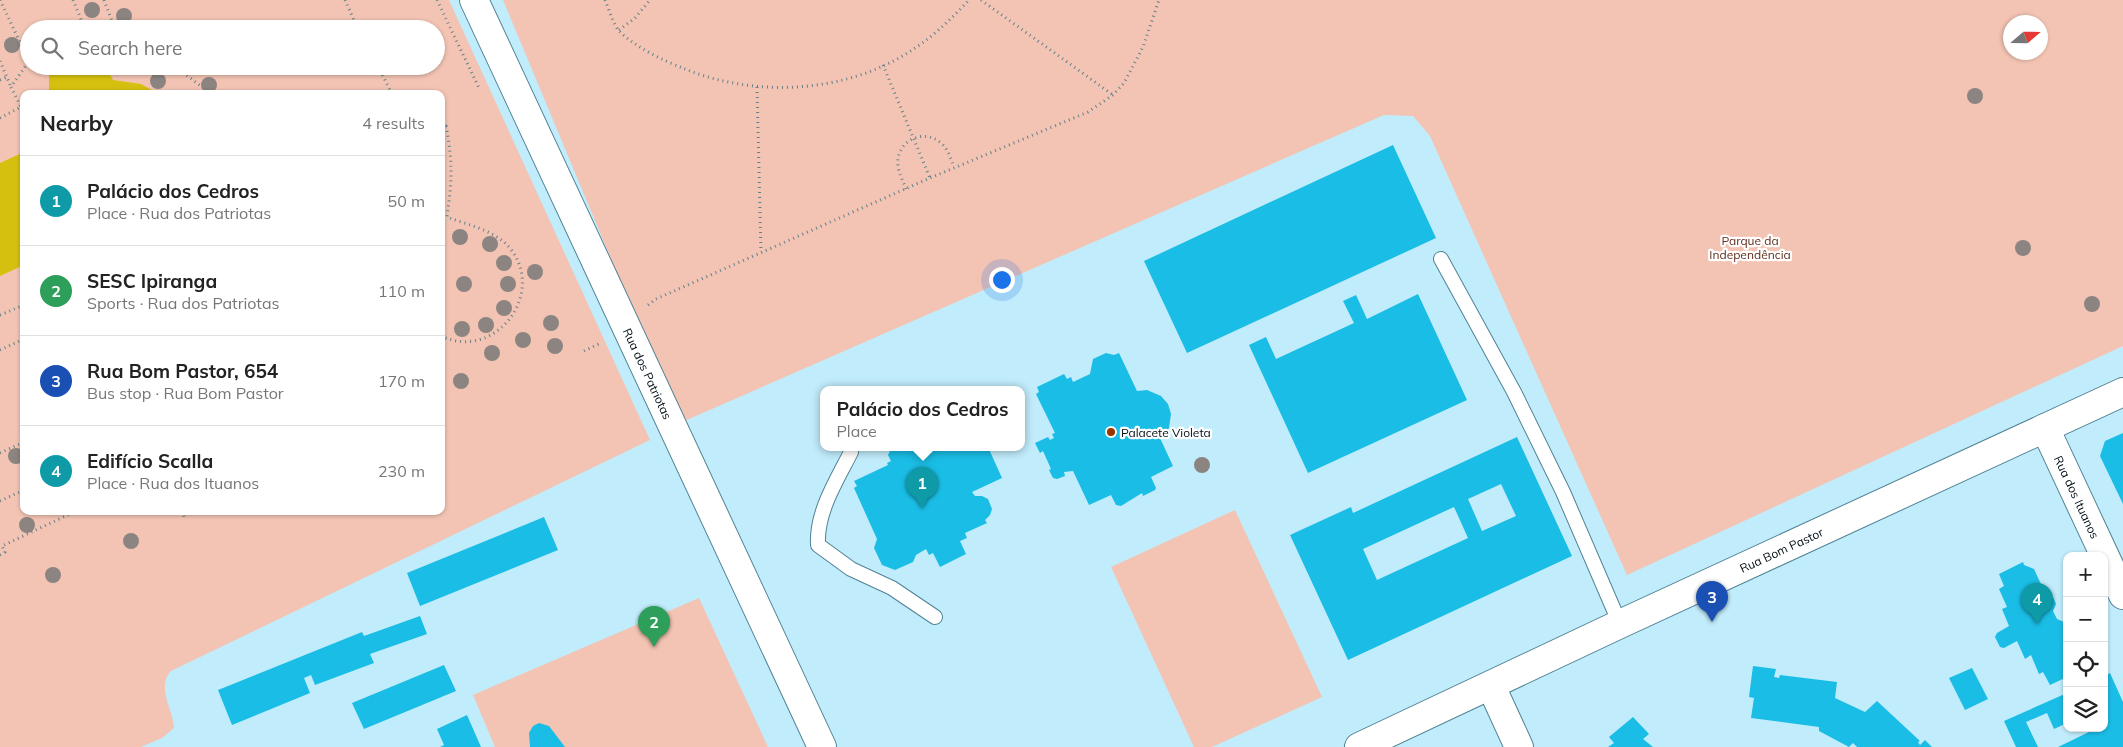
<!DOCTYPE html>
<meta charset="utf-8">
<style>
body{margin:0;font-family:Mulish,sans-serif;background:#f2f2f2;color:#222}
.controls{position:absolute;right:15px;bottom:15px;display:grid;overflow:hidden;border-radius:10px;box-shadow:0 1px 4px #0004}
.controls button{width:45px;height:45px;display:grid;place-items:center;padding:0;border:0;border-bottom:1px solid #e0e0e0;background:#fff;color:#222;font:25px sans-serif}
.compass{position:absolute;left:2003px;top:15px;width:45px;height:45px;border-radius:50%;background:#fff;box-shadow:0 1px 4px #0004;rotate:70deg}
.you{position:absolute;left:1001px;top:279px;width:18px;height:18px;margin:-12px;border:4px solid #fff;border-radius:50%;background:#1a73e8;box-shadow:0 0 0 8px #1a73e833}
.badge{display:grid;place-items:center;width:32px;height:32px;border-radius:50%;background:#2563eb;color:#fff;font-size:16px;font-weight:700}
.pin{position:absolute;translate:-50% -41px;filter:drop-shadow(0 1px 2px #0008)}
.pin::after{content:'';position:absolute;top:26px;width:18px;height:15px;background:inherit;clip-path:polygon(0 0,100% 0,50% 100%)}
.popup{position:absolute;left:820px;top:386px;width:205px;height:65px;box-sizing:border-box;display:grid;place-content:center;border-radius:10px;background:#fff;filter:drop-shadow(0 1px 4px #0005);font-size:16px;white-space:nowrap;color:#767676}
.popup b{font-size:19px;color:#222}
.popup::after{content:'';position:absolute;left:50%;top:100%;margin-left:-10px;border:10px solid transparent;border-top-color:#fff}
.list{margin:0;padding:0;list-style:none}
h2{display:flex;justify-content:space-between;align-items:center;height:65px;margin:0;padding:0 20px;font-size:21px}
h2 small{font-size:16px;font-weight:400;color:#767676}
.list li{display:grid;grid-template-columns:32px 1fr auto;gap:15px;align-items:center;box-sizing:border-box;height:90px;padding:0 20px;border-top:1px solid #e0e0e0}
.list b{display:block;font-size:19px;white-space:nowrap}
.list p{margin:0;font-size:16px;white-space:nowrap;color:#767676}
.list em{font-size:16px;font-style:normal;color:#767676}
.icon{flex:none;width:28px;height:28px;fill:none;stroke:currentColor;stroke-width:2;stroke-linecap:round;stroke-linejoin:round}
.map{position:relative;flex:none;width:2123px;height:747px;overflow:hidden}
.search{position:absolute;background:#fff;box-shadow:0 1px 4px #0004;left:20px;top:20px;width:425px;height:55px;display:flex;align-items:center;gap:12px;box-sizing:border-box;padding:0 18px;border-radius:28px;color:#767676;font-size:19px}
.panel{position:absolute;background:#fff;box-shadow:0 1px 4px #0004;left:20px;top:90px;width:425px;height:425px;border-radius:10px}
.map>svg:first-child{display:block}
</style>
<div class="map">
<svg width="2123" height="747" viewBox="0 0 2123 747">
<rect width="100%" height="100%" fill="#c1ecfb"/>
<!-- green -->
<path fill="#f3c4b3" fill-rule="evenodd" d="M0 0H449L650 440 171 671C156 687 173 709 174 728L162 738 141 747H0ZM29 29H436V66H29ZM24 94H441V511H24Z
M503 0H2123V346L1627 575 1430 136 1413 116 1384 115 682 422 646 343ZM2010 22H2040V52H2010Z
M1235 510 1322 697 1212 747H1194L1111 567Z
M699 598 768 747H495L473 695Z"/>
<!-- water -->
<path fill="#d6c00f" d="M55 66H94L98 71 106 67 113 80 141 84 159 94H49V76Z
M24 152V265L0 276V163Z"/>
<!-- building -->
<path fill="#1abde5" fill-rule="evenodd" d="M1393 145 1436 238 1187 353 1144 261Z
M1418 294 1467 400 1308 473 1249 345 1266 337 1276 359 1354 323 1343 301 1356 295 1367 319Z
M1106 353 1114 355 1119 353 1137 391 1147 390 1161 396 1168 404 1171 414 1169 428 1160 438 1173 466 1151 477 1156 488 1155 490 1143 496 1142 493 1121 506 1116 505 1111 495 1089 505 1073 471 1064 472 1065 476 1057 479 1053 478 1049 470 1051 469 1043 451 1040 453 1035 443 1048 437 1050 440 1054 438 1052 434 1055 433 1036 394 1039 392 1037 387 1064 374 1067 379 1071 377 1073 382 1090 374 1093 359Z
M2123 433V504L2100 456 2105 441Z
M1517 437 1572 556 1348 660 1290 535 1351 507 1353 513ZM1501 484 1516 516 1482 531 1468 499ZM1454 507 1468 538 1377 580 1363 549Z
M892 447H988L1002 478 972 492 975 496H982L988 499 992 509 990 515 985 520 987 523 965 533 967 538 960 541 966 554 940 567 933 553 929 555 926 549 916 555 913 562 895 570 882 565 874 548 877 539 854 488 857 486 854 481 888 465 887 463 891 461 888 455Z
M544 517 558 550 420 606 407 573Z
M2023 562 2024 565 2034 569 2045 593 2053 597 2056 604 2053 611 2057 619 2064 622 2067 628 2064 638 2067 644V677L2050 685 2043 672 2039 674 2031 655 2025 659 2017 641 2004 648 2000 647 1995 637 1997 633 2009 626 2002 609 2007 607 1999 589 2004 586 1999 574Z
M420 616 427 634 370 654 374 663 315 685 311 675 304 678 310 693 232 725 218 690 362 632 364 636Z
M444 665 456 691 364 729 352 703Z
M1753 666 1776 669 1774 677 1779 678 1780 675 1837 682 1835 698 1865 712 1877 701 1920 741 1918 742 1920 745 1925 740 1932 747H1857L1853 743 1849 747 1819 731V727L1751 718 1754 698 1749 697Z
M1972 668 1988 699 1965 710 1949 678Z
M2110 673 2123 702V747H2058L2089 732 2087 728H2104V676Z
M2067 693V723L2054 729 2047 713 2026 722 2038 747H2016L2004 721Z
M467 715 481 747H440L444 745 437 729Z
M1633 717 1649 734 1643 739 1653 747H1608L1614 743 1609 737Z
M539 723 549 726 565 747H530L529 733 533 726Z"/>
<g fill="none" stroke-linecap="round" stroke-linejoin="round">
<defs>
<path id="service" d="M1441 259 1514 392 1563 492 1620 624
M851 452C837 480 816 512 818 545L851 569 892 588 935 617"/>
<g id="minor">
<path id="s1" d="M2045 428 2123 595"/>
<path d="M1491 686 1519 747"/>
</g>
<g id="secondary">
<path id="s2" d="M474 0 822 747"/>
<path id="s3" d="M1359 747 1620 624 2123 392"/>
</g>
</defs>
<!-- service casing -->
<use href="#service" stroke="#508394" stroke-width="16"/>
<!-- minor casing -->
<use href="#minor" stroke="#508394" stroke-width="30"/>
<!-- secondary casing -->
<use href="#secondary" stroke="#508394" stroke-width="30"/>
<!-- path -->
<path stroke="#63808a" stroke-width="3" stroke-dasharray="1 4" stroke-linecap="butt" d="M0 0 29 61
M73 0 85 29
M104 0 115 29
M345 0 358 29
M437 0 479 88
M605 0C609 9 613 24 619 31 635 47 664 61 685 69 759 99 852 93 918 46 937 33 953 17 969 0
M981 0 1113 95
M71 29H75
M619 30 635 18 650 0
M0 61 11 87
M883 65 930 178
M175 66 211 94
M378 66 392 94
M0 80 7 77
M757 87 761 252
M0 118 21 107 11 87 29 61
M441 127 446 126C453 161 452 182 447 217 468 225 494 230 509 247 548 293 495 362 441 336
M906 189C903 181 899 174 898 166 895 142 923 127 941 143 948 149 951 159 954 167
M648 305 656 299 930 178 1088 112 1113 95 1124 83 1143 47 1159 0
M0 315 24 305
M0 350 24 339
M584 351 601 343
M0 453 24 442
M0 501 24 490
M182 511 185 519
M0 555 5 552 2 546 76 511"/>
<!-- service -->
<use href="#service" stroke="#fff" stroke-width="14"/>
<!-- minor -->
<use href="#minor" stroke="#fff" stroke-width="28"/>
<!-- secondary -->
<use href="#secondary" stroke="#fff" stroke-width="28"/>
</g>
<!-- trees -->
<g fill="#8c8480">
<circle cx="92" cy="10" r="8"/>
<circle cx="124" cy="16" r="8"/>
<circle cx="12" cy="45" r="8"/>
<circle cx="158" cy="81" r="8"/>
<circle cx="209" cy="85" r="8"/>
<circle cx="1975" cy="96" r="8"/>
<circle cx="460" cy="237" r="8"/>
<circle cx="490" cy="244" r="8"/>
<circle cx="2023" cy="248" r="8"/>
<circle cx="504" cy="263" r="8"/>
<circle cx="535" cy="272" r="8"/>
<circle cx="464" cy="284" r="8"/>
<circle cx="508" cy="284" r="8"/>
<circle cx="2092" cy="304" r="8"/>
<circle cx="504" cy="308" r="8"/>
<circle cx="551" cy="323" r="8"/>
<circle cx="486" cy="325" r="8"/>
<circle cx="462" cy="329" r="8"/>
<circle cx="523" cy="340" r="8"/>
<circle cx="555" cy="346" r="8"/>
<circle cx="492" cy="353" r="8"/>
<circle cx="461" cy="381" r="8"/>
<circle cx="16" cy="456" r="8"/>
<circle cx="1202" cy="465" r="8"/>
<circle cx="27" cy="525" r="8"/>
<circle cx="131" cy="541" r="8"/>
<circle cx="53" cy="575" r="8"/>
</g>
<!-- markers -->
<circle fill="#983400" stroke="#fff" stroke-width="2" cx="1111" cy="432" r="5"/>
<g text-anchor="middle" dominant-baseline="central" stroke-width="4.5" stroke-linejoin="round" paint-order="stroke">
<!-- park labels -->
<g font-size="12" fill="#602e1c" stroke="#fff">
<text x="1750" y="240">Parque da<tspan x="1750" dy="14">Independência</tspan></text>
</g>
<!-- street labels -->
<g font-size="12" fill="#000e14" stroke="#fff">
<text stroke="none"><textPath href="#s2" startOffset="412">Rua dos Patriotas</textPath></text>
<text stroke="none"><textPath href="#s1" startOffset="76">Rua dos Ituanos</textPath></text>
<text stroke="none"><textPath href="#s3" startOffset="466">Rua Bom Pastor</textPath></text>
</g>
<!-- poi labels -->
<g font-size="12" fill="#000e14" stroke="#fff" text-anchor="start">
<text x="1121" y="432">Palacete Violeta</text>
</g>
</g>
</svg>
<div class="controls">
<button>+</button>
<button>−</button>
<button><svg class="icon" aria-label="locate" viewBox="0 0 24 24"><circle cx="12" cy="12" r="6"/><path d="M12 2v4M12 18v4M2 12h4M18 12h4"/></svg></button>
<button><svg class="icon" aria-label="layers" viewBox="0 0 24 24"><path d="M12 4l9 5-9 5-9-5zM3 14l9 5 9-5"/></svg></button>
</div>
<svg class="compass" viewBox="-18 -18 36 36"><path d="M0-13l5 13h-10z" fill="#e53935"/><path d="M0 13l5-13h-10z" fill="#767676"/></svg>
<div class="you"></div>
<div class="pin badge" style="left:922px;top:508px;background:#0f9aa8">1</div>
<div class="popup"><b>Palácio dos Cedros</b>Place</div>
<div class="pin badge" style="left:654px;top:647px;background:#2e9e5b">2</div>
<div class="pin badge" style="left:1712px;top:622px;background:#1a4fb4">3</div>
<div class="pin badge" style="left:2037px;top:624px;background:#0f9aa8">4</div>
<div class="search"><svg class="icon" aria-label="search" viewBox="0 0 24 24"><circle cx="10" cy="10" r="6"/><path d="M15 15l6 6"/></svg>Search here</div>
<section class="panel">
<h2>Nearby<small>4 results</small></h2>
<ul class="list">
<li><span class="badge" style="background:#0f9aa8">1</span><div><b>Palácio dos Cedros</b><p>Place · Rua dos Patriotas</p></div><em>50 m</em></li>
<li><span class="badge" style="background:#2e9e5b">2</span><div><b>SESC Ipiranga</b><p>Sports · Rua dos Patriotas</p></div><em>110 m</em></li>
<li><span class="badge" style="background:#1a4fb4">3</span><div><b>Rua Bom Pastor, 654</b><p>Bus stop · Rua Bom Pastor</p></div><em>170 m</em></li>
<li><span class="badge" style="background:#0f9aa8">4</span><div><b>Edifício Scalla</b><p>Place · Rua dos Ituanos</p></div><em>230 m</em></li>
</ul>
</section>
</div>
